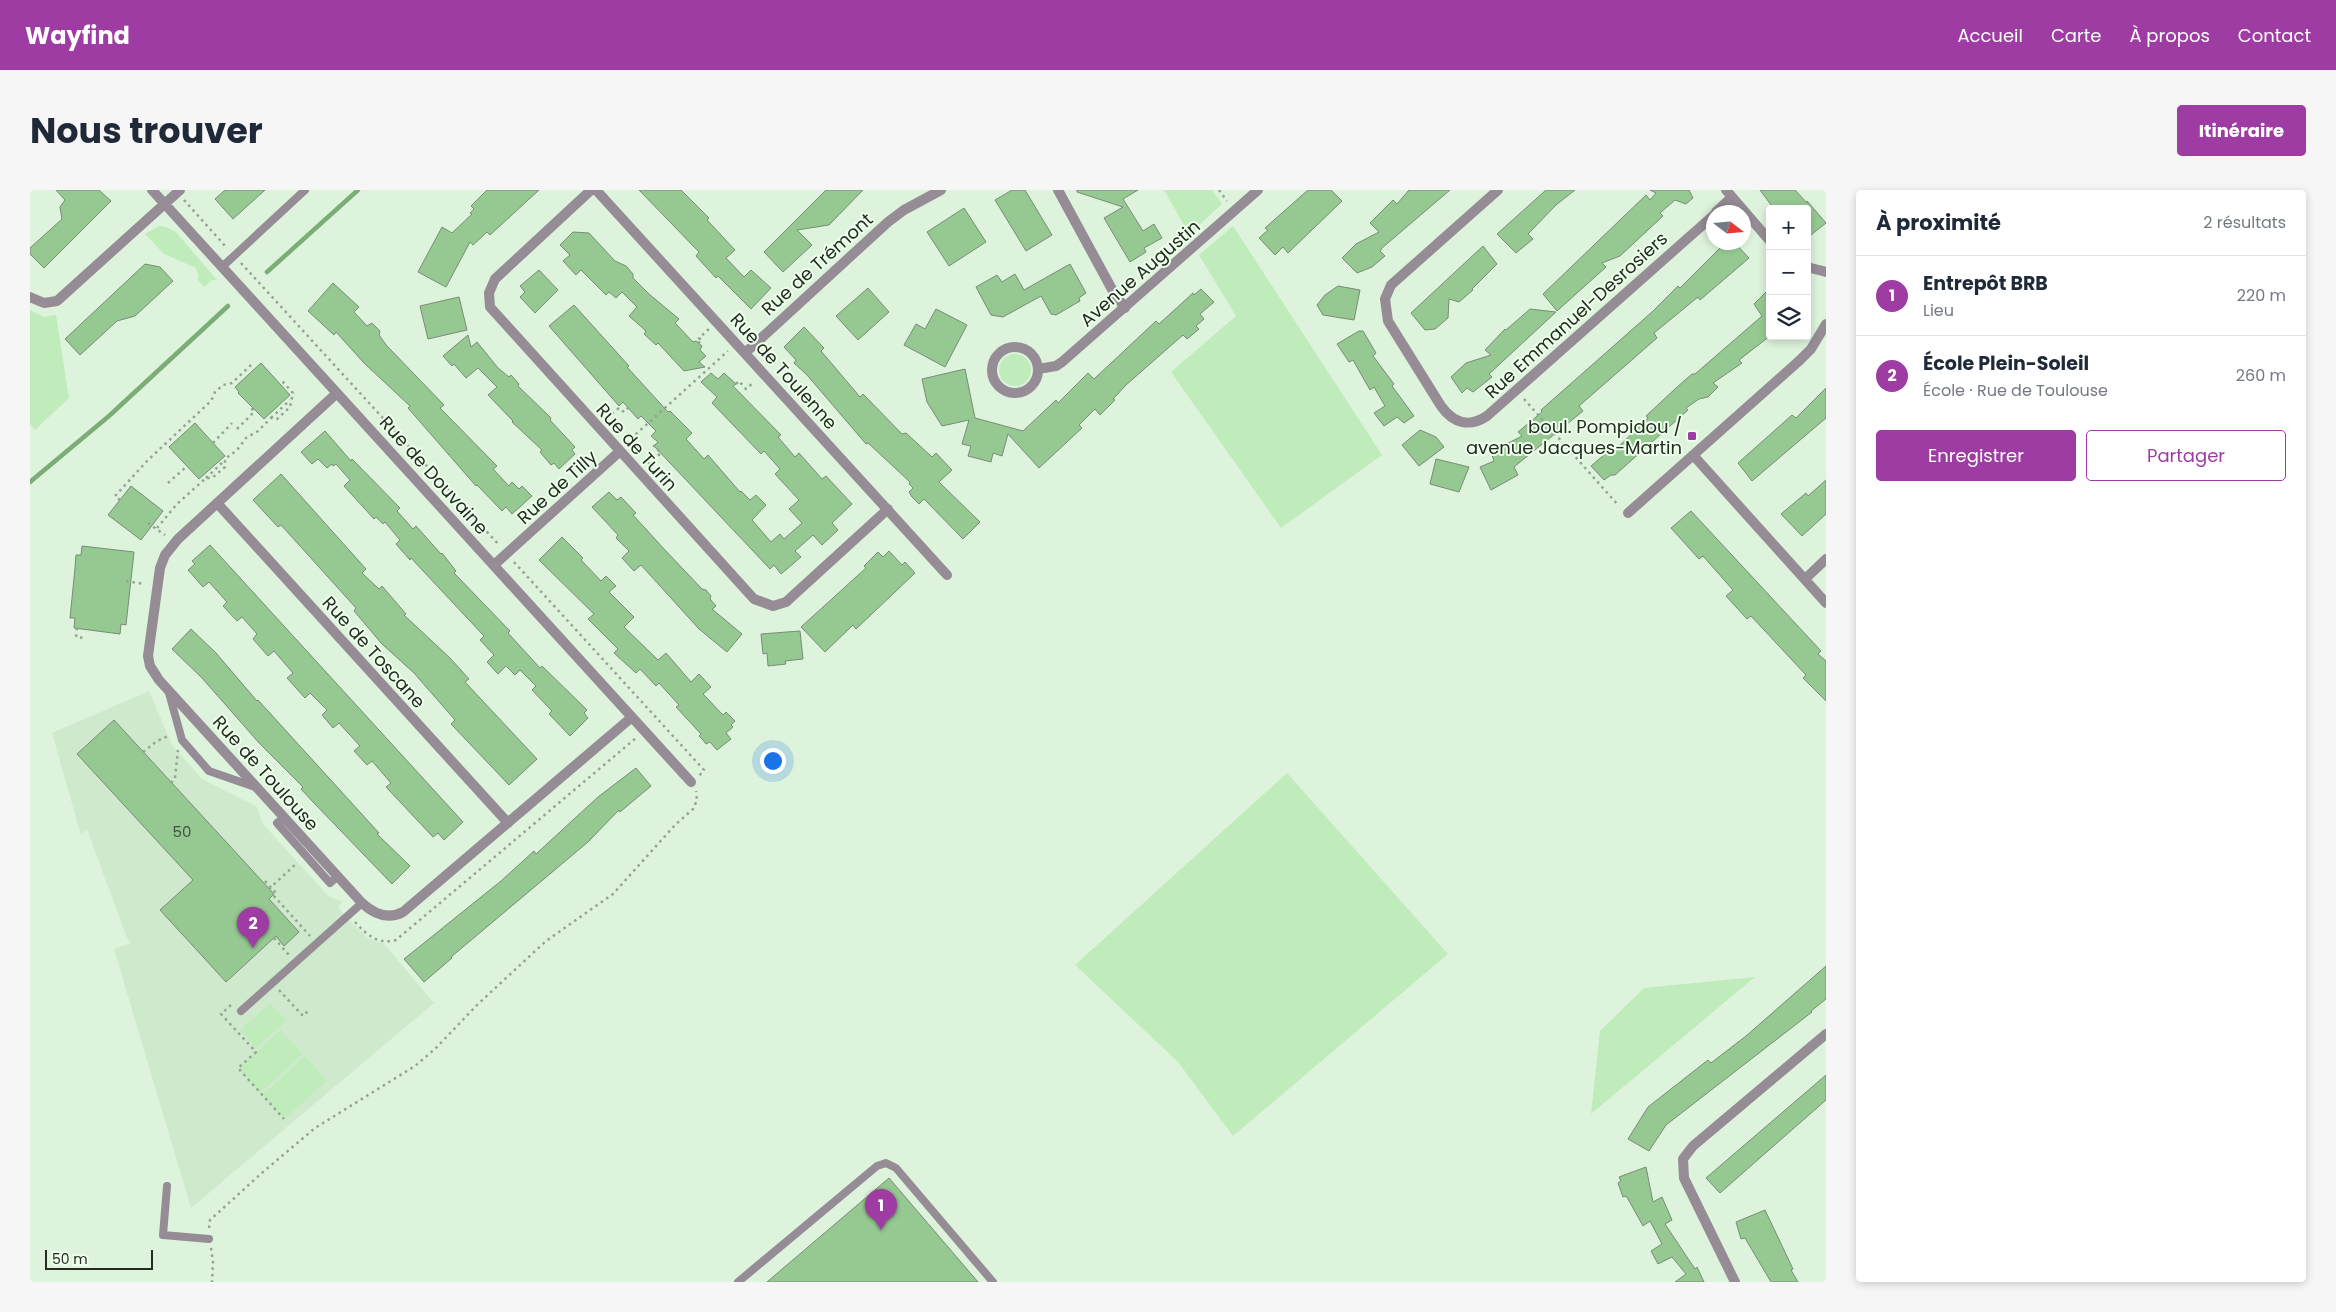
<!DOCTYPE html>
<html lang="fr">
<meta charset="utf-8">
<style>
body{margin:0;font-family:Poppins,sans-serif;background:#f6f6f7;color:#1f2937}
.controls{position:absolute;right:15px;top:15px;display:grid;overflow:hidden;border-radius:5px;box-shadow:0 2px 8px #0003}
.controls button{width:45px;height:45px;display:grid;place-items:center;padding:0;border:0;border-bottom:1px solid #e0e1e3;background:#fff;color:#1f2937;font:25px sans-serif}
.compass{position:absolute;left:1676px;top:15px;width:45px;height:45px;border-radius:50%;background:#fff;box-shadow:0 2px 8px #0003;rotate:106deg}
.scale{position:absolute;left:15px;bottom:12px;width:108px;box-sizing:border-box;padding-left:5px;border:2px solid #232b22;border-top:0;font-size:14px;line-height:18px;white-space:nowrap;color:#232b22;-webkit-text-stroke:4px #edffeb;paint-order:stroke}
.you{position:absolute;left:742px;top:570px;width:18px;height:18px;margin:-12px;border:4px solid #fff;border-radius:50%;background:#1a73e8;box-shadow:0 0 0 8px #1a73e833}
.badge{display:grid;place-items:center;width:32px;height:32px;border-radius:50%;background:#9e3ca3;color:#fff;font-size:16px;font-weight:700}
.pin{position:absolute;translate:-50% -41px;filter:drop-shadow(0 1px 2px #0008)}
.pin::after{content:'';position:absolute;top:26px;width:18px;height:15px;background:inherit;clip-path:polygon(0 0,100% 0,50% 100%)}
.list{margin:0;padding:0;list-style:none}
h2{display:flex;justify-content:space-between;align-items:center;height:65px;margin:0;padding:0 20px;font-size:21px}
h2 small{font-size:16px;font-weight:400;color:#747a83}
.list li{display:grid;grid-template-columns:32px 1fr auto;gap:15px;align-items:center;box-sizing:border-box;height:80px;padding:0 20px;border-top:1px solid #e0e1e3}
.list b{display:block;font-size:19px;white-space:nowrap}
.list p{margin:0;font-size:16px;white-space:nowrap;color:#747a83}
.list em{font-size:16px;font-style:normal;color:#747a83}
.actions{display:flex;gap:10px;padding:15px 20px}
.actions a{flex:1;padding:11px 0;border:1px solid #9e3ca3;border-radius:5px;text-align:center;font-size:18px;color:#9e3ca3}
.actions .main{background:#9e3ca3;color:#fff}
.icon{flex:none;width:28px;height:28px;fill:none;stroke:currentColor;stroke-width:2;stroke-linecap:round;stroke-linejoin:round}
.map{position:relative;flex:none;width:1796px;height:1092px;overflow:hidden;border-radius:5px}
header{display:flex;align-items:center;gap:30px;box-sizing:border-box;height:70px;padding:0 25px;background:#9e3ca3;color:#fff}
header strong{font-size:24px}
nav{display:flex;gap:28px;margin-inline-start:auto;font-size:18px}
.intro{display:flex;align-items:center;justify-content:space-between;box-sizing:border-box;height:120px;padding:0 30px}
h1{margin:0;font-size:35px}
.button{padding:12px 22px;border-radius:5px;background:#9e3ca3;color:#fff;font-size:18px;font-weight:700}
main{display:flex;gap:30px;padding:0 30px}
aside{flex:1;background:#fff;border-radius:5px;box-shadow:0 2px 8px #0003}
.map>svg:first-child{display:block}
</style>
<header>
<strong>Wayfind</strong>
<nav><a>Accueil</a><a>Carte</a><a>À propos</a><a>Contact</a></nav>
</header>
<div class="intro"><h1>Nous trouver</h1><a class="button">Itinéraire</a></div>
<main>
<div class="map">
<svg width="1796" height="1092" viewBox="0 0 1796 1092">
<rect width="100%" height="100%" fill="#ddf3db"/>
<!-- built -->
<path fill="#cee9cc" d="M119 501 142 555 172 589 227 617 233 634 298 706 313 712 308 717 322 733 338 748 354 754 404 813 161 1018 84 759 101 753 97 748 57 639 51 645 22 543Z"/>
<!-- green -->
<path fill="#c0ecbc" d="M1134 0H1182L1192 14 1159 44Z
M129 36 136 37 146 42 187 90H182L174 97 167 89 169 88 166 78 134 64 115 44Z
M1203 36 1352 265 1251 338 1141 182 1206 126 1169 65Z
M0 120 14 127 26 125 39 208 5 240 0 234Z
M969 180a16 16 0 1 1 32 0a16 16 0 1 1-32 0Z
M1257 583 1418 764 1203 946 1148 872 1045 775Z
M1725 787 1561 924 1570 841 1614 798Z
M240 813 256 831 226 858 210 840Z
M251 840 273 864 230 903 208 878Z
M275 866 297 891 254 929 232 905Z"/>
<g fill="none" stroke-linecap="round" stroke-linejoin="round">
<!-- stream -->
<path stroke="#7bad77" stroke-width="4.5" d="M237 82 328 0
M0 292 79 226 198 116"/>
</g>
<!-- building -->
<path fill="#96c992" stroke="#788c76" d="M26 0H69L81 11 14 78 0 64V58L32 29 30 17 35 10Z
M195 0H235L203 29 185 9Z
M457 0H509L460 45 457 42 443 55 440 52 416 97 388 82 412 37 422 43 442 24 440 23 444 19 441 16Z
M609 0H651L679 28 677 30 705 60 696 68 714 87 721 80 741 98 721 119 688 86 686 88 666 66 669 62Z
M796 0H833L799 35 767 40 782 55 753 82 734 62Z
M982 0H995L1022 45 996 61 965 10Z
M1047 0H1108L1093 9 1113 41 1124 34 1132 48 1114 58 1116 62 1100 72 1074 28 1093 17 1047 2Z
M1278 0H1301L1312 11 1258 63 1253 57 1245 65 1229 48 1238 40 1235 38Z
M1379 0H1420L1352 58 1350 61 1355 66 1342 77 1327 83 1312 68 1326 54 1349 42 1340 33 1363 10 1367 14Z
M1516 0H1545L1526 15 1498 44 1503 49 1486 63 1467 44Z
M1620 0H1659L1663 8 1656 14 1645 10 1630 23 1633 26 1590 66 1572 73 1576 77 1527 121 1513 104 1616 5 1620 10 1626 3Z
M1730 0H1765L1777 13V11L1796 33 1777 48V19H1744Z
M934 18 956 52 919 76 897 42Z
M543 42 559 43 585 71 596 76 603 84V88L619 104 649 129 645 133 663 152 666 151 672 156 670 160 676 166 669 172 675 177 654 181 628 153 626 155 614 144 616 141 599 126 607 117 592 102 586 108 579 102 576 105 551 80 546 85 533 71 540 65 530 55Z
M1696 52H1704L1719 68 1670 110 1668 107 1624 143 1627 148 1549 216 1553 221 1484 277 1488 285 1461 300 1450 277 1464 271 1461 262 1492 246 1488 242 1512 222 1511 220 1622 122 1648 96 1650 98Z
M1453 56 1467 74 1442 99 1443 100 1429 112 1419 109 1418 128 1405 139 1395 140 1381 123Z
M115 74 130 77 143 91 105 126 87 131 50 165 35 149Z
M1040 74 1056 103 1049 108 1050 111 1026 125 1021 124 1011 106 973 127 961 125 946 97 967 85 972 92 985 84 994 100Z
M509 80 528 100 505 123 490 107 495 102 490 96Z
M303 93 329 117 324 122 337 136 342 133 350 141 349 145 357 156 414 215 410 218 467 276 463 279 479 296 482 292 489 299 492 296 502 306 482 324 476 317 472 321 447 295 446 296 378 218 380 216 334 173 306 142 304 145 278 121Z
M1308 96 1330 100 1324 130 1293 125 1287 115 1295 105Z
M838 98 859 122 828 150 806 126Z
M1740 98V146L1709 170 1712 173 1683 193 1688 197 1678 207 1669 209 1656 218 1658 220 1585 285H1581L1574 290 1561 276 1581 259 1583 262 1618 228 1616 226 1646 198 1662 184H1665L1732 126 1724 114Z
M1171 99 1184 112 1170 124 1174 129 1166 136 1169 139 1157 149 1153 145 1096 195 1083 209 1085 210 1070 225 1065 219 1049 235 1052 238 1009 278 978 244 972 266 963 263 961 272 938 266 941 256 932 254 939 230 912 236 897 212 892 189 935 179 945 228 993 241 1026 210 1028 213 1058 183 1064 189 1126 131 1129 134 1163 103 1164 105Z
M429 107 437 140 398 149 390 116Z
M544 115 599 176 597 177 638 222 640 221 662 243 656 249 674 269 678 265 710 302 711 301 720 310 726 305 736 315 722 330 741 352 750 344 754 349 772 333 759 319 769 310 745 284 750 279 734 261 731 264 682 213 687 207 671 192 681 183 688 189 694 183 706 194 703 196 751 245 748 247 765 267 769 263 792 289 796 286 822 314 802 333 808 340 792 355 783 345 765 361 771 367 751 384 744 375 740 379 624 256 628 252 621 246 626 241 611 226 608 229 593 212 589 216 519 136Z
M906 119 937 135 915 177 874 155 886 134 895 139Z
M1500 119 1526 122 1459 184 1462 187 1443 202 1437 198 1432 203 1421 187 1436 173 1461 165 1455 160 1475 139 1476 140Z
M774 137 794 158 791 161 830 207 833 204 872 244 876 243 902 267 906 263 922 280 909 292 950 332 933 349 894 309 889 314 882 307 879 302 883 298 879 294 880 292 838 253 836 254 777 185 764 173 766 170 754 157Z
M1329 141H1333L1346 163 1343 166 1364 194 1362 196 1384 226 1374 233 1367 227 1354 236 1344 223 1355 216 1344 197 1340 200 1323 170 1319 172 1307 154Z
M438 145 441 157 447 152 468 178 479 187 481 185 489 194 488 196 521 228 520 230 545 257 542 260 545 264 529 279 524 273 521 275 510 262 512 260 482 232 483 231 458 205 467 197 448 178 436 188 424 174 422 176 413 166Z
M231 173 260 205 234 229 208 203 209 202 205 197Z
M1796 198V228L1722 291 1708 273 1762 225 1766 228Z
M165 233 195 266 169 289 139 257Z
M1390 240 1406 247 1414 257 1389 276 1372 255Z
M295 241 321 271 322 269 370 318 367 321 383 339 386 336 411 364 412 363 426 381 424 383 480 441 478 443 510 478 512 476 557 520 554 523 558 528 540 546 519 524 522 521 502 500 506 496 490 480 485 485 476 476 468 484 457 472 464 465 450 450 454 446 381 368 380 370 366 354 370 350 355 332 353 334 346 327 344 329 314 296 320 290 306 274 303 276 302 274 297 278 288 269 282 274 271 262Z
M1406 269 1439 277 1429 302 1400 294Z
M251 284 336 379 332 383 349 399 352 396 376 424 374 425 420 468 439 489 435 492 507 569 479 595 421 534 425 530 384 483 352 454 324 421 326 418 251 335 248 337 223 310Z
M1796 290V324L1772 346 1751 324 1776 303 1778 306Z
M101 296 133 321 111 350 78 325Z
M579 302 587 310 591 307 606 323 603 325 635 360 672 399 676 400 681 406 680 409 686 416 682 419 712 444 697 462 669 439 611 375 604 381 592 368 599 361 586 348 588 345 562 317Z
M1661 321 1791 461 1788 464 1796 471V511L1773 488 1776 485 1721 426 1717 429 1696 406 1703 400 1673 366 1669 369 1641 338Z
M532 347 553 368 551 370 571 391 576 386 586 396 579 402 604 427 594 437 628 470 636 463 661 492 669 484 681 497 673 504 693 525 696 522 705 531 701 535 703 537 696 543 701 549 687 560 680 552 676 554 673 550 669 546 671 544 646 517 649 515 629 493 626 496 610 479 606 483 584 463 588 459 558 429 564 424 509 370Z
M180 355 433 632 414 650 408 643 403 647 356 597 361 593 342 571 337 575 324 561 330 556 309 533 303 538 292 525 297 520 280 503 275 508 257 488 263 483 244 461 238 466 223 449 227 444 212 427 207 431 193 416 197 412 179 392 173 397 158 380 165 374 162 371Z
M52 356 104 362 96 435 91 434 90 444 44 438 45 428H40L45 378 46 365H51Z
M859 361 872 375 875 372 885 383 826 439 823 435 795 462 771 437 836 378 834 376 848 362 853 367Z
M161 439 186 463 227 511 228 510 349 643 347 644 380 676 362 694 284 613 271 599 273 597 230 554 172 488 142 459Z
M770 441 773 469 755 471 756 474 738 476 737 463 733 464 731 444Z
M84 530 244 704 239 709 269 742 254 756 246 746 196 792 130 720 163 690 47 564Z
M606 578 621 596 590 622 589 620 558 652 421 767 422 768 394 792 374 769 471 691 504 661 506 664 568 607Z
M1796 776V809L1781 821 1782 822 1636 935 1619 961 1598 949 1618 917 1678 870 1681 873 1716 846Z
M1796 885V910L1690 1003 1676 988Z
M1616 977 1623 1012 1632 1007 1642 1030 1635 1034 1665 1079 1667 1077 1674 1092H1645L1656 1084 1642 1067 1628 1074 1621 1061 1632 1054 1620 1031 1613 1036 1598 1009 1596 1006 1593 1007 1588 993 1591 991 1589 987Z
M859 988 948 1092H737Z
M1735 1020 1763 1079 1761 1080 1768 1092H1741L1715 1048 1711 1049 1706 1032Z"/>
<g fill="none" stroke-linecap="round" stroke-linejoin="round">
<!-- path -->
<path stroke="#94a492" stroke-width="2.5" stroke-dasharray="2.5 4" stroke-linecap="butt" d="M1189 0 1197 11
M154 10 197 58
M211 73 469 355
M668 153 672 151 669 148 679 139
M706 194 709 191 716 199 724 192
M1494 209 1588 315
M241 228 260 210
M577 228 589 218 594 222 598 218
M207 239 224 222 221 217
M183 253 202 233
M596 253 698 161
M618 274 631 263 624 256 628 253
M176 288 195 270
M138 293 156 277
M90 310 85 306 117 271 181 211 185 202 193 195 202 193 221 175
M118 333 135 345
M127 338 147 314 176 288H182L195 277V269L207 260 216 248 228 241 241 228 247 229 260 217 263 203 252 191 249 193
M484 372 674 580 669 586
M96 391 115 394
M47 438 46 447 55 448
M113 562 127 551 140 545
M141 593 145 588 148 560
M235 691 246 703 244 706 280 746
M239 699 267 673
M325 732C337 745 348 755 366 750L606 548
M244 748 259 765
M249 800 273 826 278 821
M201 815 191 824 226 862 208 878 254 929
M179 1038 180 1030 233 982 285 938 385 876 405 859 448 814 516 751 583 704 645 635 663 619 667 610 666 601
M181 1058 183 1072 182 1092"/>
<!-- service -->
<path stroke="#968c96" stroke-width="8" d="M192 77 275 0
M139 503 152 550 179 581 225 597
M254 627 247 633 300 693 308 686
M211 821 332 713
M137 996 133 1045 179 1049
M708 1092 847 976 856 973 866 978 963 1092"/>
<!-- minor -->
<path stroke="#968c96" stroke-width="10" d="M122 0 661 592
M561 0 465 89 459 103 460 117 724 409 743 416 756 412 858 319
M566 0 917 385
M1028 0 1084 103 1095 118
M1468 0 1361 95 1355 109 1358 131 1411 216C1423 233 1439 238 1457 226L1684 25
M1696 0 1740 51
M1686 22 1702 7
M1777 77 1796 82
M0 107 14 113 27 111 150 0
M962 180a23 23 0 1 1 46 0a23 23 0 1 1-46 0Z
M715 163 858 32 874 20 911 0
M1008 179 1026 176 1032 172 1228 0
M307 203 148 349 135 365 130 378 118 466 120 476 129 490 332 713C344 724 358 730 373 722L602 527
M1663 265 1796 413
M187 313 478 633
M1598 323 1769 171 1781 159 1796 134
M464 375 589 262
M1775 389 1796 369
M1705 1092 1654 988 1653 969 1663 956 1796 844"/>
</g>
<!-- markers -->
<rect fill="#9e3ca3" stroke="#edffeb" stroke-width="2" x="1657" y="241" width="10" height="10" rx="2.5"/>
<g text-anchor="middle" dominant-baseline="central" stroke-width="4" stroke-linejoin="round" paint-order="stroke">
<!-- number labels -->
<g font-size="15" fill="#40523e">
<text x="152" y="641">50</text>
</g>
<!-- street labels -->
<g font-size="18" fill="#232b22" stroke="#edffeb">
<text transform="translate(787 74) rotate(-42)">Rue de Trémont</text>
<text transform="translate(1110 83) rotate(-41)">Avenue Augustin</text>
<text transform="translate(1546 125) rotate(-42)">Rue Emmanuel-Desrosiers</text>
<text transform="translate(754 181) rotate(48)">Rue de Toulenne</text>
<text transform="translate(607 257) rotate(48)">Rue de Turin</text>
<text transform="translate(404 285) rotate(48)">Rue de Douvaine</text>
<text transform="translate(527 297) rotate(-42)">Rue de Tilly</text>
<text transform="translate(344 462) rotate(48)">Rue de Toscane</text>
<text transform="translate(236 583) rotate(48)">Rue de Toulouse</text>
</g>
<!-- poi labels -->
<g font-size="18" fill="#232b22" stroke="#edffeb" text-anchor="end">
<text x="1652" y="236">boul. Pompidou /<tspan x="1652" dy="21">avenue Jacques-Martin</tspan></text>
</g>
</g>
</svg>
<div class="controls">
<button>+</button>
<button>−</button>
<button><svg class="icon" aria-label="layers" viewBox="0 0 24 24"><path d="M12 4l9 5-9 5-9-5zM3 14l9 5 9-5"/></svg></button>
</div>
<svg class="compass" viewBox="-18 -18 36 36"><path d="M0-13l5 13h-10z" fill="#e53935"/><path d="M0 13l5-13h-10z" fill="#747a83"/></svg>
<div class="scale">50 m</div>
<div class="you"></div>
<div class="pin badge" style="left:851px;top:1040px">1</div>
<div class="pin badge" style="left:223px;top:758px">2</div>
</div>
<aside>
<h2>À proximité<small>2 résultats</small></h2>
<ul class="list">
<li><span class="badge">1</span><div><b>Entrepôt BRB</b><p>Lieu</p></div><em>220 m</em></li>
<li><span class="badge">2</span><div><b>École Plein-Soleil</b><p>École · Rue de Toulouse</p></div><em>260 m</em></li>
</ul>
<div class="actions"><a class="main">Enregistrer</a><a>Partager</a></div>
</aside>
</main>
